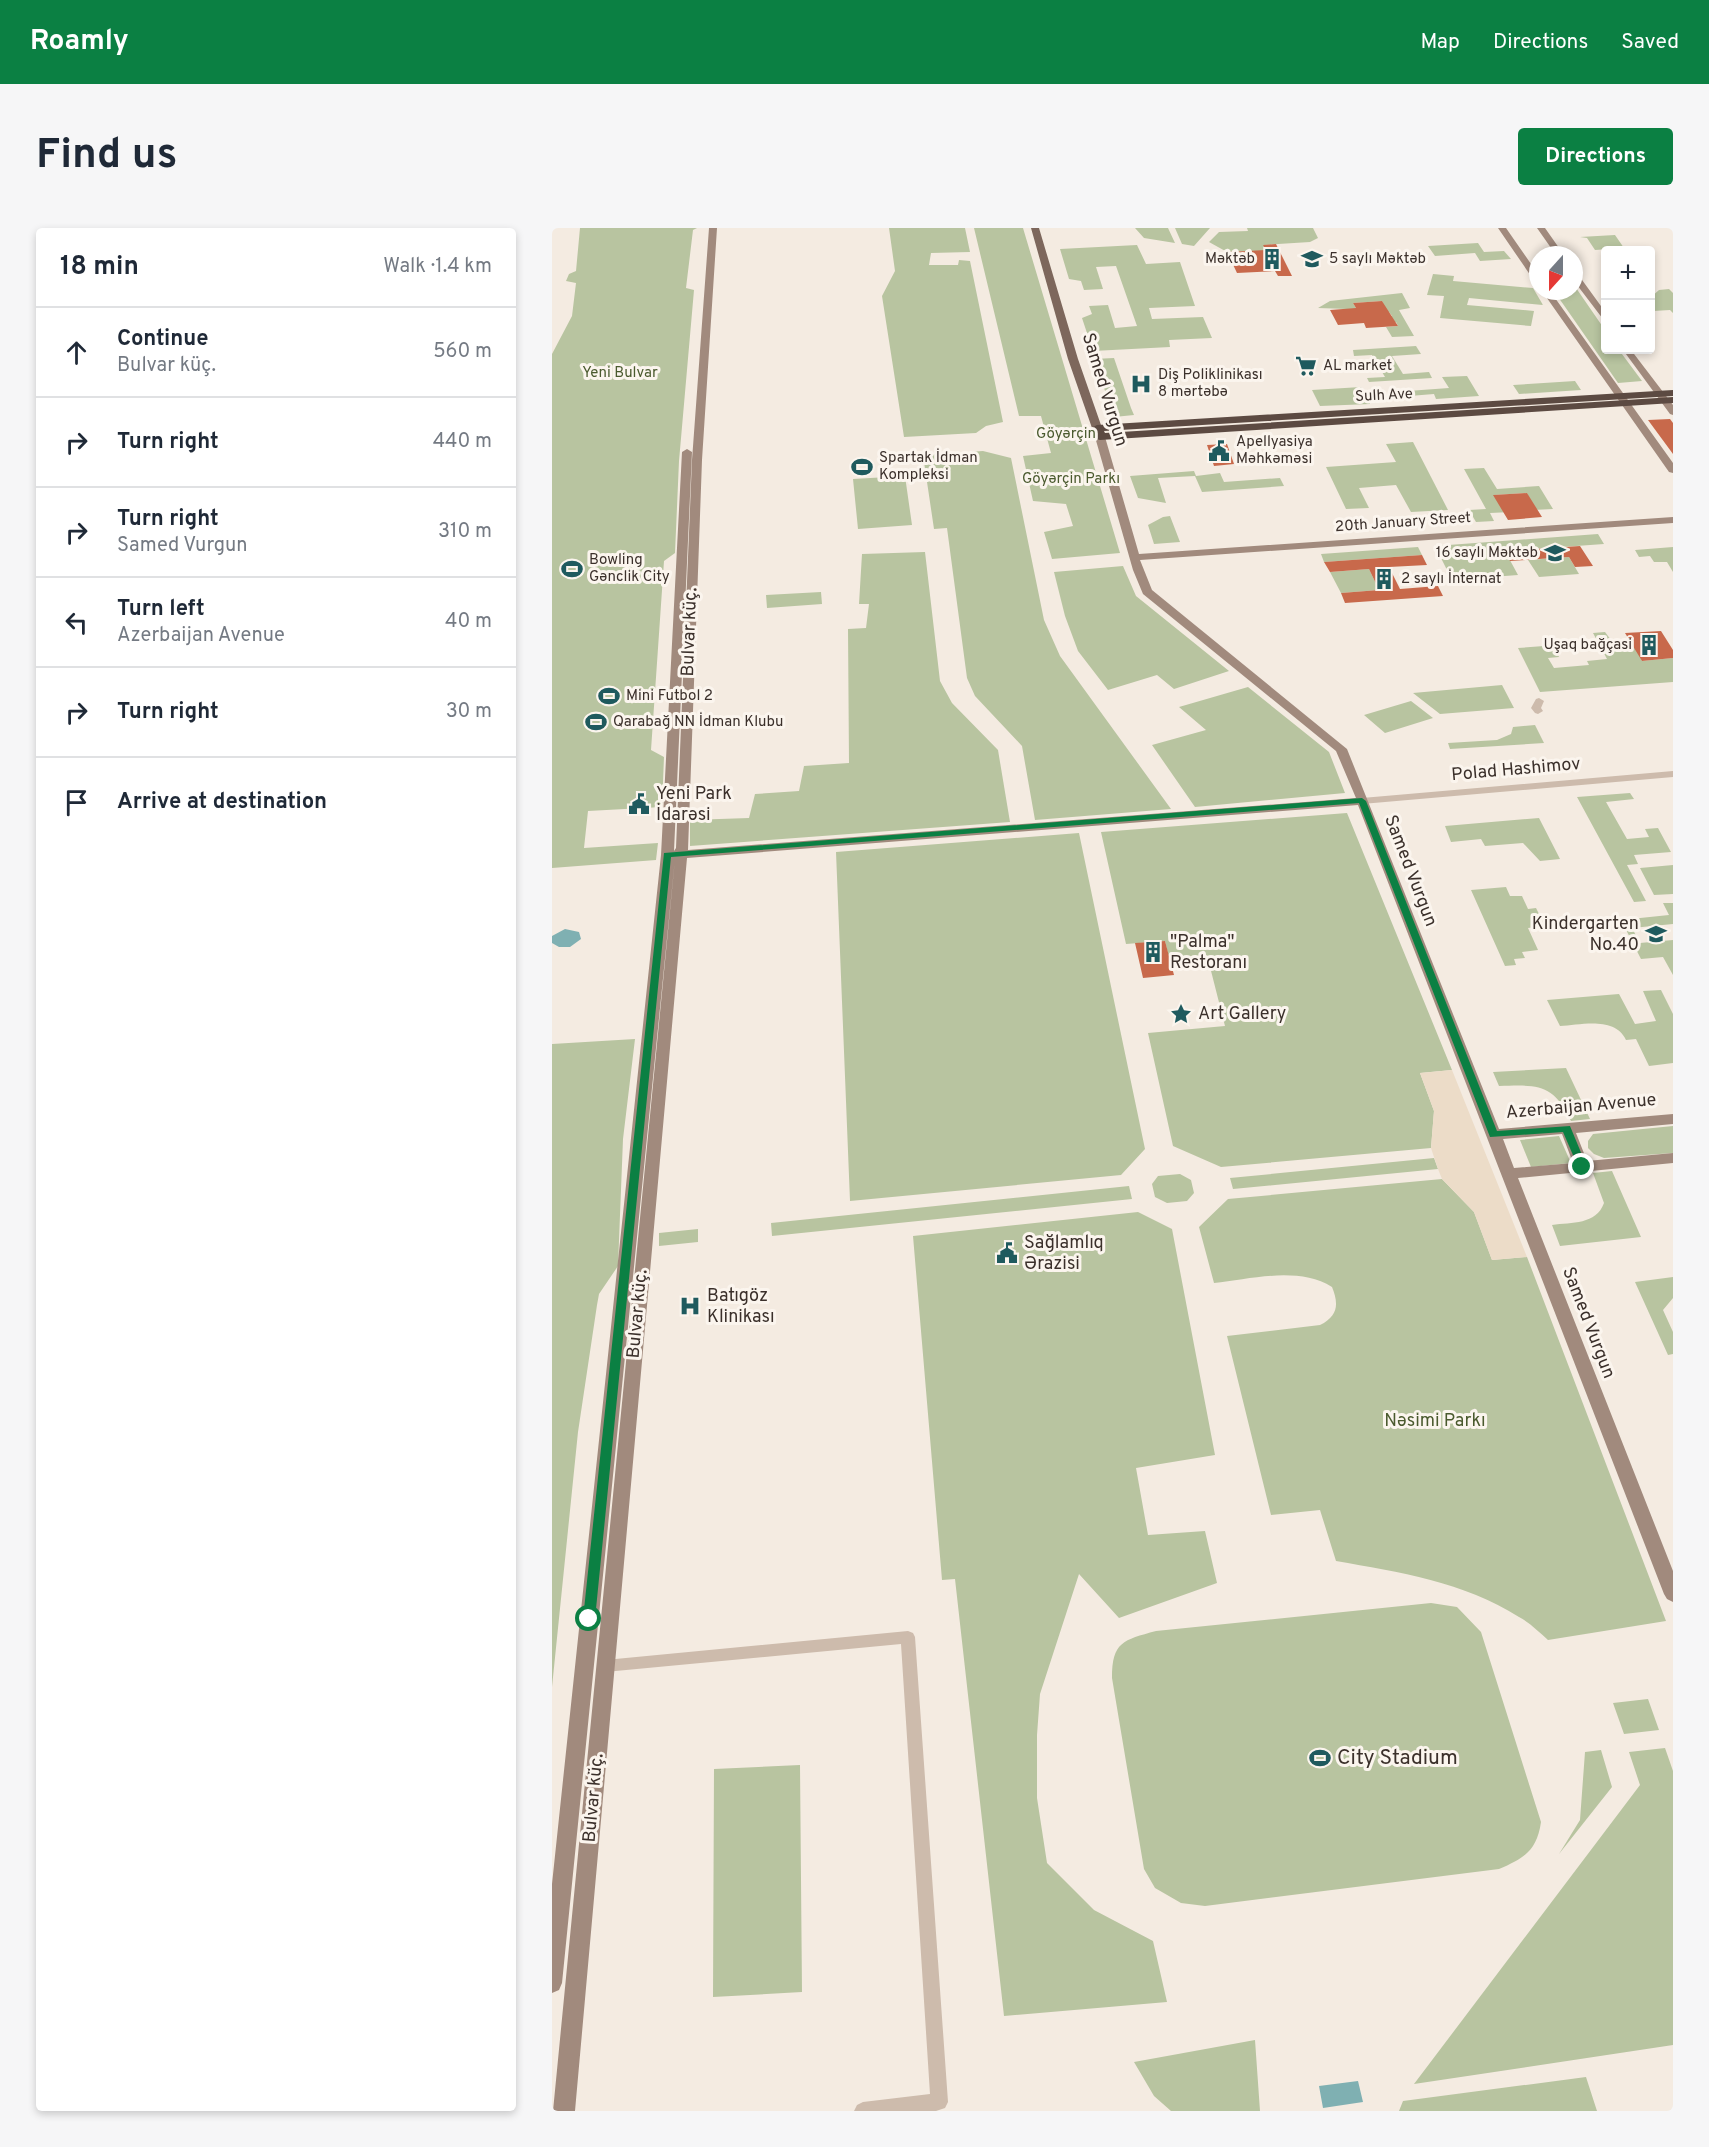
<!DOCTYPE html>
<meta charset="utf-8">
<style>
body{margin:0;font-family:Overpass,sans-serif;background:#f6f6f7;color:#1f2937}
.controls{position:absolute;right:18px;top:18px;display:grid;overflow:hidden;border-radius:6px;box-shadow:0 3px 9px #0003}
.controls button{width:54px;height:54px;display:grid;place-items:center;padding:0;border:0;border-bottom:2px solid #e0e1e3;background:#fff;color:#1f2937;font:30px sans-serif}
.compass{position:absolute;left:977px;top:18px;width:54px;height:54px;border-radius:50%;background:#fff;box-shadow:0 3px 9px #0003;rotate:201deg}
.stop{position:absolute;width:18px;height:18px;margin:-14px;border:4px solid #0b8043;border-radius:50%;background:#fff}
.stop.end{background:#0b8043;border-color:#fff;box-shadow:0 2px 6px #0008}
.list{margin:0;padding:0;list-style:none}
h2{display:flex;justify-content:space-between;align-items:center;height:78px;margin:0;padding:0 24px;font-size:26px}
h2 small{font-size:20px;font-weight:400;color:#747a83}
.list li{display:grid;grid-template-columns:39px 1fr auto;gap:18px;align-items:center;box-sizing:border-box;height:90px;padding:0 24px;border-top:2px solid #e0e1e3}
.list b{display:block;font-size:22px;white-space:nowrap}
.list p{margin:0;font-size:20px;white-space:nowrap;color:#747a83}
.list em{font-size:20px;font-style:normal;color:#747a83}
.icon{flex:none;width:33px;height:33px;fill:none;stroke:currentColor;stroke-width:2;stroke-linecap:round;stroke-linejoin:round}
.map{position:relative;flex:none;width:1121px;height:1883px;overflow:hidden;border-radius:6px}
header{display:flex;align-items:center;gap:36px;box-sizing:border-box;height:84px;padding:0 30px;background:#0b8043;color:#fff}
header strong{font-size:28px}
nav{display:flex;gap:33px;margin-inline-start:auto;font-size:21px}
.intro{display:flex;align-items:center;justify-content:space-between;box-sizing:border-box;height:144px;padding:0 36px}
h1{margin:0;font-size:42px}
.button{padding:15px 27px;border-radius:6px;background:#0b8043;color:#fff;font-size:21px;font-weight:700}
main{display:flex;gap:36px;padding:0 36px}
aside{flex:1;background:#fff;border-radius:6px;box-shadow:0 3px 9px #0003}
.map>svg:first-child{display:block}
</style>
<header>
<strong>Roamly</strong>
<nav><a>Map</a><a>Directions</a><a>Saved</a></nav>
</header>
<div class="intro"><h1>Find us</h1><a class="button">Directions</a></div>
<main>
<aside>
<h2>18 min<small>Walk · 1.4 km</small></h2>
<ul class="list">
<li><svg class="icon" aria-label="ahead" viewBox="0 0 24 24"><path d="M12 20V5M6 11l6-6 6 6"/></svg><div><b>Continue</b><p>Bulvar küç.</p></div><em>560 m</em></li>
<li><svg class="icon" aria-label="right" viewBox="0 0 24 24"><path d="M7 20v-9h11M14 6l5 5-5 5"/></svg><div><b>Turn right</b></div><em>440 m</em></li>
<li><svg class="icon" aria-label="right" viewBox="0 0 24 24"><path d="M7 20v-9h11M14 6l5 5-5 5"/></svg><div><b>Turn right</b><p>Samed Vurgun</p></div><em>310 m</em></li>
<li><svg class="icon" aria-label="left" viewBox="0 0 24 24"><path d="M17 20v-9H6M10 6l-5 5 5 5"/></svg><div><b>Turn left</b><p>Azerbaijan Avenue</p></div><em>40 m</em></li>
<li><svg class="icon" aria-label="right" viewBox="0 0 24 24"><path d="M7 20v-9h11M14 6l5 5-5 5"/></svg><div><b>Turn right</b></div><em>30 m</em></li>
<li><svg class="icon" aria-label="arrive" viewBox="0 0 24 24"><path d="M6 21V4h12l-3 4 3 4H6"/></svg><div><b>Arrive at destination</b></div></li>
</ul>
</aside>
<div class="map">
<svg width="1121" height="1883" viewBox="0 0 1121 1883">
<rect width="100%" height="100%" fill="#f4ebe1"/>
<!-- green -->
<path fill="#b8c4a0" d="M28 0H145L141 2 134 60 142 62 127 233 123 325 112 333 99 522 112 529 110 579 36 583 32 620 106 615 104 632 0 640V126L20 88 24 55 14 53 17 46 24 43Z
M337 0H413L418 24 379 25 377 37H406L407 32 418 33 451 194 434 198 424 205 352 209 330 68 343 43Z
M422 0H471L568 325 500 331 492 304 521 298 514 276 481 273 471 228 499 225 489 188H467Z
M583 0H616L623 15 592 10Z
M623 0H658L642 18 630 16Z
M695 0H761L766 10 758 14 712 17 718 31 695 23 675 24 657 14 667 4 696 3Z
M1063 7 1072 20 1043 22 1035 10 1028 9Z
M926 15 932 24 952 23 959 31 928 33 923 25 883 28 876 18Z
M585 17 594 36 628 34 643 78 597 80 600 91 651 89 660 110 617 112 618 119 541 123 530 90 540 86 537 78 556 77 563 100 585 98 564 38 544 39 551 61 532 62 529 53 517 51 508 21Z
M881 46 902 48 901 53 981 60 991 77 917 70 915 77 982 83 979 98 888 90 892 68 875 67Z
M1022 57 1053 102 1054 122H1067L1090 153 1066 155 1002 63H1022Z
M1117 61 1121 65V85L1118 82 1101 83 1099 80V69L1107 62Z
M850 65 858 80 847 82 862 108 840 109 834 99 846 98 844 94H831L828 89 840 88 837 84H825L822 79 832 78 830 73 801 75 804 80 813 79 816 85 798 86 795 81 766 80 778 73Z
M864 118 869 126 840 128 851 146 877 144 880 150 817 154 815 150 833 149 820 127 802 128 801 122Z
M562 130 579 180 582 187 562 189 542 131Z
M915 148 927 168 884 171 882 166 845 169 842 164 897 160 890 149Z
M1023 153 1029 162 967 166 961 157Z
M809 159 818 176 768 178 760 162Z
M861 214 896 282 859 284 844 257 807 260 817 280 794 281 774 239 844 234 834 216Z
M431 223 459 230 492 392 508 428 619 581 483 592 470 518 423 468 415 450 395 300 382 301 371 227Z
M932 240 945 261 987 258 1001 281 981 282 975 265 942 267 959 284 938 285 942 293 924 294 917 282 934 281 912 241Z
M642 243 644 248 668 245 672 254 728 250 732 258 650 264 643 248 606 250 614 275 586 270 578 248Z
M353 248 360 297 306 301 301 251Z
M618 288 628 314 602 316 596 297 611 289Z
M1046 306 1052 316 953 323 966 347 900 352 883 318Z
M866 319 870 327 772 334 769 326Z
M1121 319V344L1115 334H1102L1098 328 1087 329 1083 322Z
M373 324 388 453 400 475 446 522 458 594 138 618V592L197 590 203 566 247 563 252 538 297 535 296 401 314 400 317 376H307L310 326Z
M1017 329 1027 346 987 349 976 332Z
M571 338 584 368 677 443 622 461 605 447 556 462 526 423 513 388 502 344Z
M817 341 827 362 789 365 778 344Z
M269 364 270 376 215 380 214 367Z
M1053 404 1059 412 1080 411 1090 433 1121 430V454L988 464 966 420 992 418 994 421H1003L1007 429 996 430 1002 440 1037 437 1035 433 1055 431 1041 405Z
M950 457 962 480 888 486 861 465Z
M696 459 777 524 793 565 643 579 600 517 654 502 627 479Z
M859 473 881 490 833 505 812 487Z
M983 497 992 515 898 521 896 515 945 512 959 506 961 499Z
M1078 565 1082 571 1054 574 1075 611 1097 609 1093 601 1106 600 1119 624 1082 627 1086 636 1075 637 1094 673 1082 674 1025 569Z
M795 585 900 842 868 845 882 883 879 920 669 939 621 918 596 805 673 798 656 731 618 734 613 713 574 716 549 604Z
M987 590 1008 631 988 633 971 615 933 618 929 611 899 614 893 598Z
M527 605 593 921 569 947 298 973 284 624Z
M1121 637V666L1102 667 1088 640Z
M954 659 958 668H970L976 681 984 680 993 698 976 700 986 722 970 724 973 730 962 731 964 737 953 738 919 662Z
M1111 675H1121V696L1080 700 1088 715 1121 712V747L1111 729 1089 731 1069 692 1117 687Z
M1109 762 1121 786V835L1097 838 1084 811 1074 812C1063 788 1029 797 1008 798L995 772 1067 766 1083 796 1104 793 1091 763Z
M83 811 71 911 66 1038 47 1066 45 1077 26 1204 0 1459V816Z
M1014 840 1038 891 1019 893C1001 855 986 857 947 858L941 844Z
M1121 898V925L1052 930 1042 926 1036 920V913L1041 906Z
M1007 908 1019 935 979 939 968 912Z
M882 930 886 941 681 961 678 950Z
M1060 943 1089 1009 1008 1018 1000 997C1020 994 1044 997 1052 975L1041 945Z
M628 946 639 952 642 965 635 973 615 975 603 969 600 956 606 948Z
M890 951 922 984 940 1032 975 1029 1114 1393 996 1412C987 1404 978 1395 967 1389 912 1354 847 1344 784 1333L768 1282 719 1287 675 1108 768 1097C786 1088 787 1076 780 1059 746 1038 699 1051 662 1055L647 999 676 971Z
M577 958 580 971 220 1008 219 995Z
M586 984 620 1001 663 1227 584 1240 596 1307 653 1303 665 1355 567 1390 527 1346 488 1466 485 1507V1570L495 1635 542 1682 601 1713 615 1774 452 1788 403 1351 390 1352 361 1008Z
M146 1001V1014L107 1018V1005Z
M1121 1049V1070L1111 1082 1121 1104V1126L1116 1127 1083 1054Z
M879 1375 905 1379 929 1404 989 1594C985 1622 973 1630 947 1641L653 1678 629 1675 603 1660 592 1641 560 1450C560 1414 571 1412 604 1403Z
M1096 1471 1107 1502 1072 1506 1061 1475Z
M1113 1520 1121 1543V1817L862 1856 1088 1557 1077 1524Z
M1049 1522 1060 1559 1007 1626 1028 1592 1033 1524Z
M248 1537 250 1764 161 1769 162 1541Z
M703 1812 708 1883H619L602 1868 582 1834Z
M1034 1849 1045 1883H847L851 1873Z"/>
<!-- plaza -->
<path fill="#ecdcc8" d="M900 842 975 1029 940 1032 922 984 890 951 886 941 879 920 882 883 868 845Z"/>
<!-- water -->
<path fill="#7fb0b2" d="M13 701 27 704 29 711 18 719H7L0 715V708Z
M806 1853 811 1874 771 1880 767 1858Z"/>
<!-- building -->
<path fill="#c8694b" d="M724 16 740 48H726L723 43 685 45 675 24 714 22 711 17Z
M830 73 846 98 814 100 812 95 786 97 778 82 804 80 801 75Z
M1118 191 1121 195V226L1096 192Z
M675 216 682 236 662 238 655 217Z
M975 265 990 289 956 292 941 267Z
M1028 318 1041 338 1023 339 1017 329 958 333 953 323Z
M870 327 875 337 837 339 848 361 886 358 891 368 793 375 789 365 827 362 817 341 778 344 772 334Z
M1109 403 1121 422V430L1090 433 1073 405Z
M613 713 622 747 591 750 583 715Z"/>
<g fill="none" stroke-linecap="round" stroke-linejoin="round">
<!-- street -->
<path fill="#cdbbac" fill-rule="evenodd" d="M987 470 992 473 989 480 991 483 986 486 983 485 979 480 984 471Z
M1121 543V549L810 576 805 573 810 570Z
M356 1403 361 1405 363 1409 396 1874 393 1880 384 1883H302L305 1877 311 1874 378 1866 349 1416 53 1444 48 1443 46 1438 48 1433 53 1432Z"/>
<!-- secondary -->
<path fill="#a18a7d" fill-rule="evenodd" d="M157 0H165L150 232 136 622 804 570 784 523 591 366 581 342 543 209 545 207 553 209 587 326 1121 289V295L588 332 600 362 795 521 947 901 1121 886V896L1024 905 1035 933 1121 925V935L966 950 1121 1343V1374L1115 1371 1112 1366 806 577 135 630 23 1883H1L123 631 10 1755 7 1762 0 1765V1656L109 627 130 224 135 221 140 224 122 623 124 620 140 232ZM1010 906 1021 935 962 940 951 911Z
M946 0H954L986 46V55L983 54Z
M985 0H993L1012 27H1004Z
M1022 44 1025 45 1054 85V95L1022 53Z
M990 63H998L1121 235V245L1117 244Z
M1071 122H1079L1121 177V187L1118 186Z"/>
<!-- primary -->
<path fill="#7d675c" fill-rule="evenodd" d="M479 0H487L526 131 550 200 548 202 540 200 516 131Z"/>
<!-- highway -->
<path fill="#5c4a42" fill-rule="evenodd" d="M1121 162V168L552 203 553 205 1121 169V175L548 212 544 211 539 200 545 197Z"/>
</g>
<!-- route -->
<path fill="#0b8043" d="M810 570 814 573 945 903 1018 898 1035 939 1034 941H1027L1011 904 938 909 807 575 119 629 43 1391 41 1395H33L31 1391 112 625Z"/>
<!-- icons -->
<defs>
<symbol id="building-bare" viewBox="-9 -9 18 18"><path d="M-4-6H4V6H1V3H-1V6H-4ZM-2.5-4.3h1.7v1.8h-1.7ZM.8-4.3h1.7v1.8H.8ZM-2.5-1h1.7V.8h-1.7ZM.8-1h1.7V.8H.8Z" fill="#1f5a5e" stroke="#fbf5ee" stroke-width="2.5" paint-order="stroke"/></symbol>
<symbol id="school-bare" viewBox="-9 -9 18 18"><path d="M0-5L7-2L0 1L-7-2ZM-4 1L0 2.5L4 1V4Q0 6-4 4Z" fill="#1f5a5e" stroke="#fbf5ee" stroke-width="2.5" paint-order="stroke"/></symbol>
<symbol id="supermarket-bare" viewBox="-9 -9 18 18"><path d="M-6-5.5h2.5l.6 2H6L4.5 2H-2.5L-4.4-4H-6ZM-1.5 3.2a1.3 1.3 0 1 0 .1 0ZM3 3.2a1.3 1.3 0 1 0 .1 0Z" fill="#1f5a5e" stroke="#fbf5ee" stroke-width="2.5" paint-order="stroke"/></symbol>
<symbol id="hospital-bare" viewBox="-9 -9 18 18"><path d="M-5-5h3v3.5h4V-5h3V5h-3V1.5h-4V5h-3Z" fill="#1f5a5e" stroke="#fbf5ee" stroke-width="2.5" paint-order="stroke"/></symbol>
<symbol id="civic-bare" viewBox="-9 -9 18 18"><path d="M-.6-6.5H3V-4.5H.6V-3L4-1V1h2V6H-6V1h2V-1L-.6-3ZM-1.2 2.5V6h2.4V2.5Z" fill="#1f5a5e" stroke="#fbf5ee" stroke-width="2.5" paint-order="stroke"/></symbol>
<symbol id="stadium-bare" viewBox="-9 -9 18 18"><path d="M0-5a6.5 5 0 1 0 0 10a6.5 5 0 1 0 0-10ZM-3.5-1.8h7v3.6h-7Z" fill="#1f5a5e" stroke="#fbf5ee" stroke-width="2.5" paint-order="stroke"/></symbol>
<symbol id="sight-bare" viewBox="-9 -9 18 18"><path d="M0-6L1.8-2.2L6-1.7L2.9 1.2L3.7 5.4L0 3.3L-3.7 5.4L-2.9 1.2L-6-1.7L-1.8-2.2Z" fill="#1f5a5e" stroke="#fbf5ee" stroke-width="2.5" paint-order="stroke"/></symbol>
</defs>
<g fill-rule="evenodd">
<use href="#building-bare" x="705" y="16" width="30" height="30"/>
<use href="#school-bare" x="745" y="16" width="30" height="30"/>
<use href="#supermarket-bare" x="739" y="123" width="30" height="30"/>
<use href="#hospital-bare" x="574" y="141" width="30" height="30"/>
<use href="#civic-bare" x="652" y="208" width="30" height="30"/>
<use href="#stadium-bare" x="295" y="224" width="30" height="30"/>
<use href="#school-bare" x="988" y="310" width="30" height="30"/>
<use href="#stadium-bare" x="5" y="326" width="30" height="30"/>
<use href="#building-bare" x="817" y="336" width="30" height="30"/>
<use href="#building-bare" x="1082" y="402" width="30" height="30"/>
<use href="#stadium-bare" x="42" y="453" width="30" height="30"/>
<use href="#stadium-bare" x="29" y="479" width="30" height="30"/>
<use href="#civic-bare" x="72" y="561" width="30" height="30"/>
<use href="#school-bare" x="1089" y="691" width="30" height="30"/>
<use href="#building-bare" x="586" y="709" width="30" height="30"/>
<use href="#sight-bare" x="614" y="771" width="30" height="30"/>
<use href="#civic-bare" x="440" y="1010" width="30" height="30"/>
<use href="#hospital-bare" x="123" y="1063" width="30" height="30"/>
<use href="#stadium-bare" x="753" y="1515" width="30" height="30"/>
</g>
<g text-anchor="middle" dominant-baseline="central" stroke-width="6" stroke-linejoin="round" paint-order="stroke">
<!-- far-poi labels -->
<g font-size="15" fill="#3b302b" stroke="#fbf5ee" text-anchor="start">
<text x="703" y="31" text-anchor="end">Məktəb</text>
<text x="777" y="31">5 saylı Məktəb</text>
<text x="771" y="138">AL market</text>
<text x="606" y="147">Diş Poliklinikası<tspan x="606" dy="17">8 mərtəbə</tspan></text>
<text x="684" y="214">Apellyasiya<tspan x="684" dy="17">Məhkəməsi</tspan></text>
<text x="327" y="230">Spartak İdman<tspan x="327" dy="17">Kompleksi</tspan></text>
<text x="986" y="325" text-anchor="end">16 saylı Məktəb</text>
<text x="37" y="332">Bowling<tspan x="37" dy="17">Gәnclik City</tspan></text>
<text x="849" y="351">2 saylı İnternat</text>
<text x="1080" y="417" text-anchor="end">Uşaq bağçasi</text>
<text x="74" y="468">Mini Futbol 2</text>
<text x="61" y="494">Qarabağ NN İdman Klubu</text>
</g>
<!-- far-park labels -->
<g font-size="15" fill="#4a5a2e" stroke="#fbf5ee">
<text x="68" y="145">Yeni Bulvar</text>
<text x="514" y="206">Göyərçin</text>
<text x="519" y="251">Göyərçin Parkı</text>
</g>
<!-- far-street labels -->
<g font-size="15" fill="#3b302b" stroke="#fbf5ee">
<text transform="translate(832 168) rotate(-3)">Sulh Ave</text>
<text transform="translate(851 295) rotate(-4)">20th January Street</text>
</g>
<!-- street labels -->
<g font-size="18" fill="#3b302b" stroke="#fbf5ee">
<text transform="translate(552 162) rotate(73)">Samed Vurgun</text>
<text transform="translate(138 404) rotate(-88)">Bulvar küç.</text>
<text transform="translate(964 542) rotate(-5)">Polad Hashimov</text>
<text transform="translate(858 643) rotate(69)">Samed Vurgun</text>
<text transform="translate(1029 879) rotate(-5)">Azerbaijan Avenue</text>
<text transform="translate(86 1086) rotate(-85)">Bulvar küç.</text>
<text transform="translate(1036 1095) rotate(69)">Samed Vurgun</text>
<text transform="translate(42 1570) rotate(-85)">Bulvar küç.</text>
</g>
<!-- poi labels -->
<g font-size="18" fill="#3b302b" stroke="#fbf5ee" text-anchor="start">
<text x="104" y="566">Yeni Park<tspan x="104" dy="21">İdarəsi</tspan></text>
<text x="1087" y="696" text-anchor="end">Kindergarten<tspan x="1087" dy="21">No.40</tspan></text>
<text x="618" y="714">"Palma"<tspan x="618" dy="21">Restoranı</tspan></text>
<text x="646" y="786">Art Gallery</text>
<text x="472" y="1015">Sağlamlıq<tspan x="472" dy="21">Ərazisi</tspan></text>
<text x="155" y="1068">Batıgöz<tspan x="155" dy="21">Klinikası</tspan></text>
</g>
<!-- park labels -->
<g font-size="18" fill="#4a5a2e" stroke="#fbf5ee">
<text x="883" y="1193">Nəsimi Parkı</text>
</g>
<!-- near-poi labels -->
<g font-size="21" fill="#3b302b" stroke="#fbf5ee" text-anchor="start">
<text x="785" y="1530">City Stadium</text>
</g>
</g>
</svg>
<div class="controls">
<button>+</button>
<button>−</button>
</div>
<svg class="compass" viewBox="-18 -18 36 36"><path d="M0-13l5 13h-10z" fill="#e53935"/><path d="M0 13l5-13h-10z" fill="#747a83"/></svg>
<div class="stop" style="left:37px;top:1391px"></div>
<div class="stop end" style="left:1030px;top:939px"></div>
</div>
</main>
